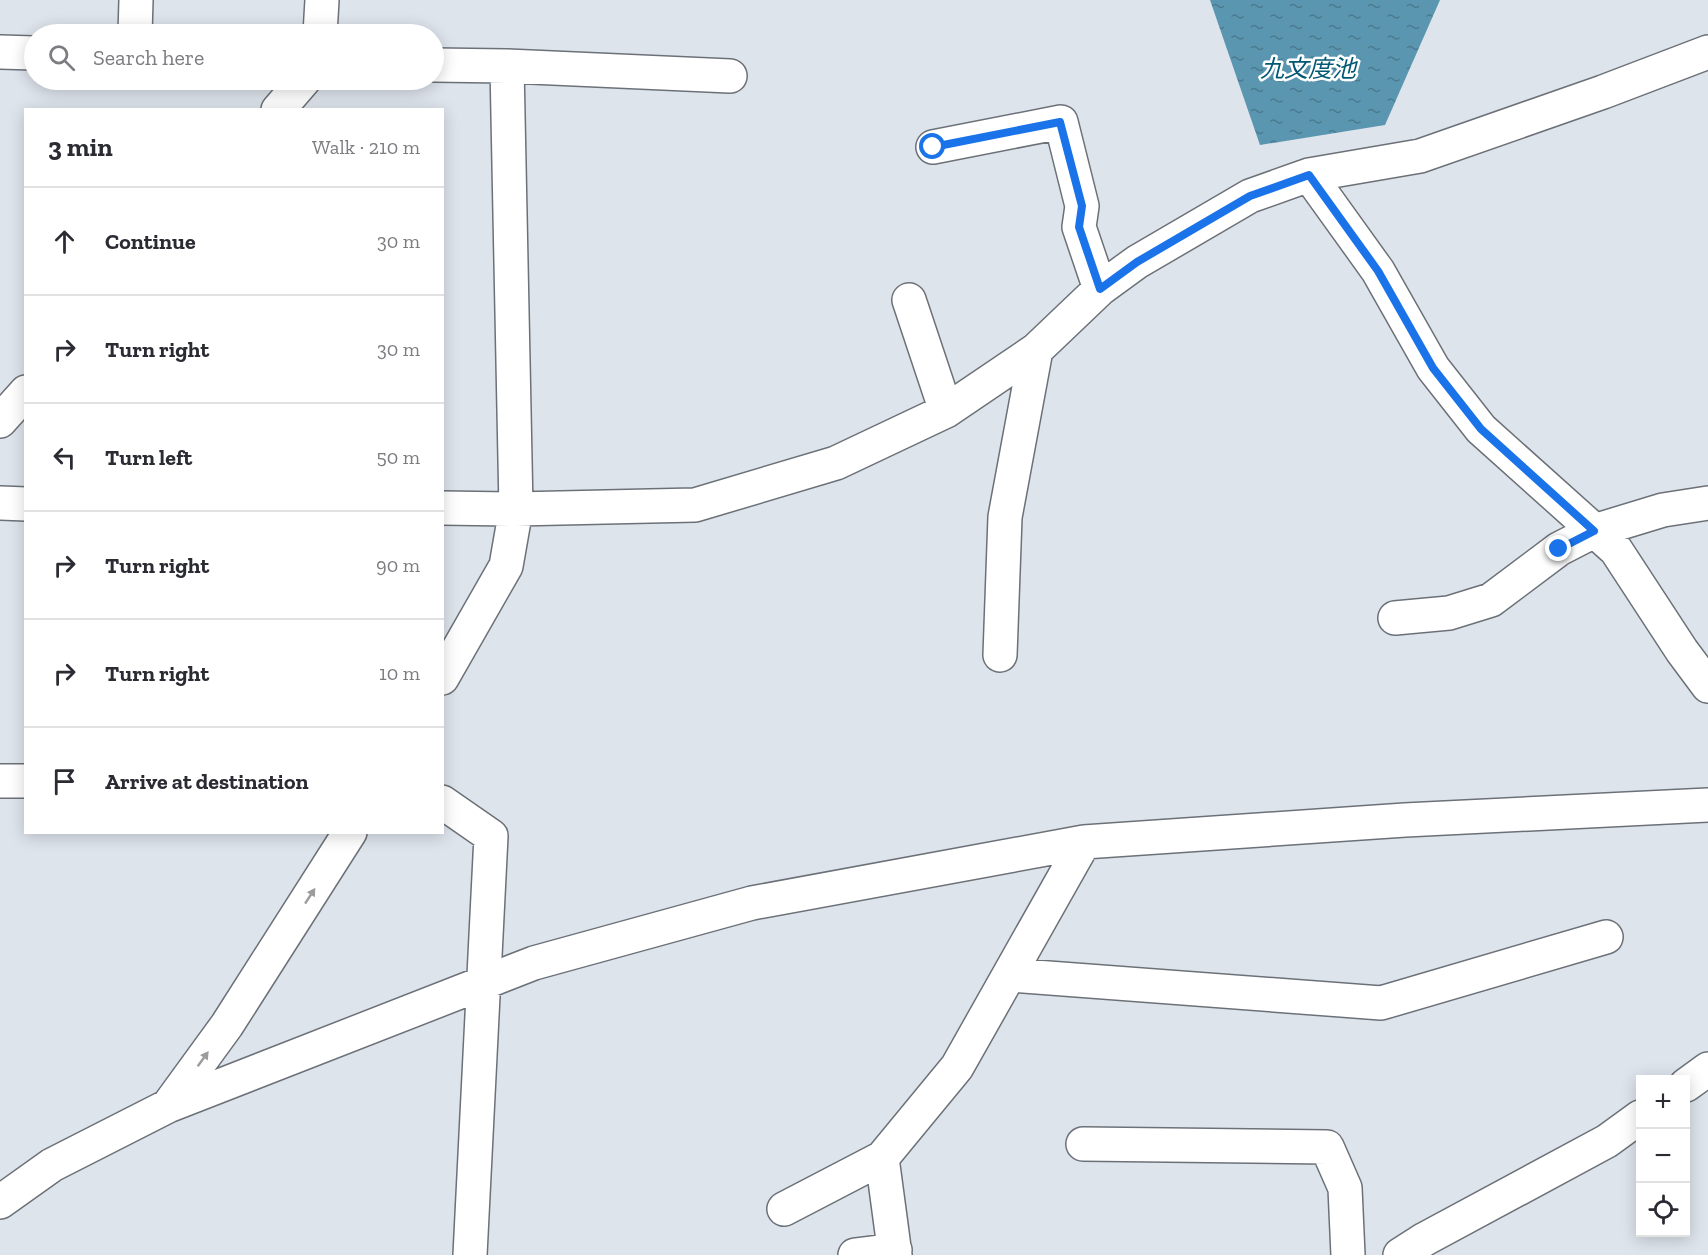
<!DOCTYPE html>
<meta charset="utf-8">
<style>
body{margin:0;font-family:"Zilla Slab","Noto Sans JP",serif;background:#f2f2f3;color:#2b2b33}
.controls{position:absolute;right:18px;bottom:18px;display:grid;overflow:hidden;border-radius:0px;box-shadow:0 3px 15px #0003}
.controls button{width:54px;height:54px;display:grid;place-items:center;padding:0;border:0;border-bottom:2px solid #e1e1e2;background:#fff;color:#2b2b33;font:30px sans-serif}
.stop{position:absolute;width:18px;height:18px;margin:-14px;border:4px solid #1a73e8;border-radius:50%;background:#fff}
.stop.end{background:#1a73e8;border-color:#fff;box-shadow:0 2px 6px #0008}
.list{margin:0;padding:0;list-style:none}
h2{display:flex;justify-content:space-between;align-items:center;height:78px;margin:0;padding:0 24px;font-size:26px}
h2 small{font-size:20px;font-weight:400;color:#7c7c81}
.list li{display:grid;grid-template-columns:39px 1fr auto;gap:18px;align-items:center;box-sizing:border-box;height:108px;padding:0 24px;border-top:2px solid #e1e1e2}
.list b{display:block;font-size:22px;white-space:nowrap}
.list em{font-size:20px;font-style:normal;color:#7c7c81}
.icon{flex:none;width:33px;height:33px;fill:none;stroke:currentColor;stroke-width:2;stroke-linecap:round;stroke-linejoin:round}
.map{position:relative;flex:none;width:1708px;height:1255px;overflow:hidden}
.search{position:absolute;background:#fff;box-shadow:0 3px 15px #0003;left:24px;top:24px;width:420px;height:66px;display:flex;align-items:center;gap:15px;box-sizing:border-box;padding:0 21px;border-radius:33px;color:#7c7c81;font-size:22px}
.panel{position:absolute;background:#fff;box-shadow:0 3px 15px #0003;left:24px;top:108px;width:420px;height:726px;border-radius:0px}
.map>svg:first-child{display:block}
</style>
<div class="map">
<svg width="1708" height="1255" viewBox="0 0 1708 1255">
<defs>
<pattern id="water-ripples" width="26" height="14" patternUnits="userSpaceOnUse" patternTransform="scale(1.5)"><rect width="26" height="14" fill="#5a96af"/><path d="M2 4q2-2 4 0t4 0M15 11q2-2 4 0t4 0" fill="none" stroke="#4a7a8e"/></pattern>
</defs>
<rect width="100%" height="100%" fill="#dee4ec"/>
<!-- water -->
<path fill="url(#water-ripples)" d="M1210 0H1440L1385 125 1260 145Z"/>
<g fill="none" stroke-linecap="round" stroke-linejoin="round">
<defs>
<path id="minor" d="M135 34 136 0
M320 34 322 0
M0 52 34 53
M434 65 507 66 730 76
M278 110 304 80
M933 147 1061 122 1082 206 1079 227 1100 289
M1309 175 1378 271 1433 368 1481 429 1616 550 1682 651 1708 686
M909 300 946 411
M0 421 26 392
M0 503 26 504
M442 508 516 509 695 505 836 463 946 411 1036 350 1100 289 1137 262 1250 196 1309 175 1420 156 1603 92 1708 52
M1395 618 1449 613 1491 600 1559 549 1594 531 1663 510 1708 503
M1000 655 1005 517 1036 350
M442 678 506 566 516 509 507 66
M0 781H26
M442 802 491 836 470 1255
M1009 975 1381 1003 1606 937
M1686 1085 1708 1069
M168 1106 227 1025 350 832
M1083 1144 1327 1147 1345 1188 1348 1255
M0 1202 52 1165 168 1106 534 963 752 903 1084 842 1405 820 1708 805
M784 1209 882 1158
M855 1255 895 1250
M895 1255 882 1158 957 1067 1084 842
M1400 1255 1425 1239 1607 1141 1640 1117"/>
</defs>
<!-- minor casing -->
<use href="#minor" stroke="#6c7178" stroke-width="36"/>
<!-- minor -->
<use href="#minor" stroke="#fff" stroke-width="33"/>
</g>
<!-- one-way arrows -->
<defs><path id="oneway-solid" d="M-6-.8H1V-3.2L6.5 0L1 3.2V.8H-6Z" transform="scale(1.5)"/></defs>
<g fill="#9b9c9d">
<use href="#oneway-solid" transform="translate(310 896) rotate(-57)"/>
<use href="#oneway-solid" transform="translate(203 1059) rotate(-54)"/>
</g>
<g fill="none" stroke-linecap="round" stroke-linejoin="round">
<!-- route -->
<path stroke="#1a73e8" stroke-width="8" d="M933 147 1060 122 1082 206 1079 227 1100 289 1137 262 1250 196 1309 175 1378 271 1433 368 1481 429 1594 531 1559 549"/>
</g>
<g text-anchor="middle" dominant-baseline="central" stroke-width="5" stroke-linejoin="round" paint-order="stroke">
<!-- water labels -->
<g font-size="24" font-style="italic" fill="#015873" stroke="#fff">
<text x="1308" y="68">九文度池</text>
</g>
</g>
</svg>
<div class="controls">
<button>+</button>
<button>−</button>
<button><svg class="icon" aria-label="locate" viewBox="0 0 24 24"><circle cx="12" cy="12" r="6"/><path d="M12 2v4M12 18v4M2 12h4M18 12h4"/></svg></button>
</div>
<div class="stop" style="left:933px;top:147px"></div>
<div class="stop end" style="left:1559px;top:549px"></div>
<div class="search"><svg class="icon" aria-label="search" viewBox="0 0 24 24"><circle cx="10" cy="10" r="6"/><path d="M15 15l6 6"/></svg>Search here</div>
<section class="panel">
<h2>3 min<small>Walk · 210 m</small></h2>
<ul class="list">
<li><svg class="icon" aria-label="ahead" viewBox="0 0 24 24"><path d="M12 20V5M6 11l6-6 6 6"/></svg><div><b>Continue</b></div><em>30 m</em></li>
<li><svg class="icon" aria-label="right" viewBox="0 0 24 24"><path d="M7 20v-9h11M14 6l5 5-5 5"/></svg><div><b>Turn right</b></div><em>30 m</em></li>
<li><svg class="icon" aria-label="left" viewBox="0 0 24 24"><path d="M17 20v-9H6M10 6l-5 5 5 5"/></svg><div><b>Turn left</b></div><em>50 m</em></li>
<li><svg class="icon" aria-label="right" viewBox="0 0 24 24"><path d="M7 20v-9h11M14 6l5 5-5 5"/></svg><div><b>Turn right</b></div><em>90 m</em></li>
<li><svg class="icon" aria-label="right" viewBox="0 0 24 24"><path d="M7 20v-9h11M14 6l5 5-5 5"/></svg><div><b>Turn right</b></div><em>10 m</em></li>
<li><svg class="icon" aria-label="arrive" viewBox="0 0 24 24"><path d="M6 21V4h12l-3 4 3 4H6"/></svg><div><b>Arrive at destination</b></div></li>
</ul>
</section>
</div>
